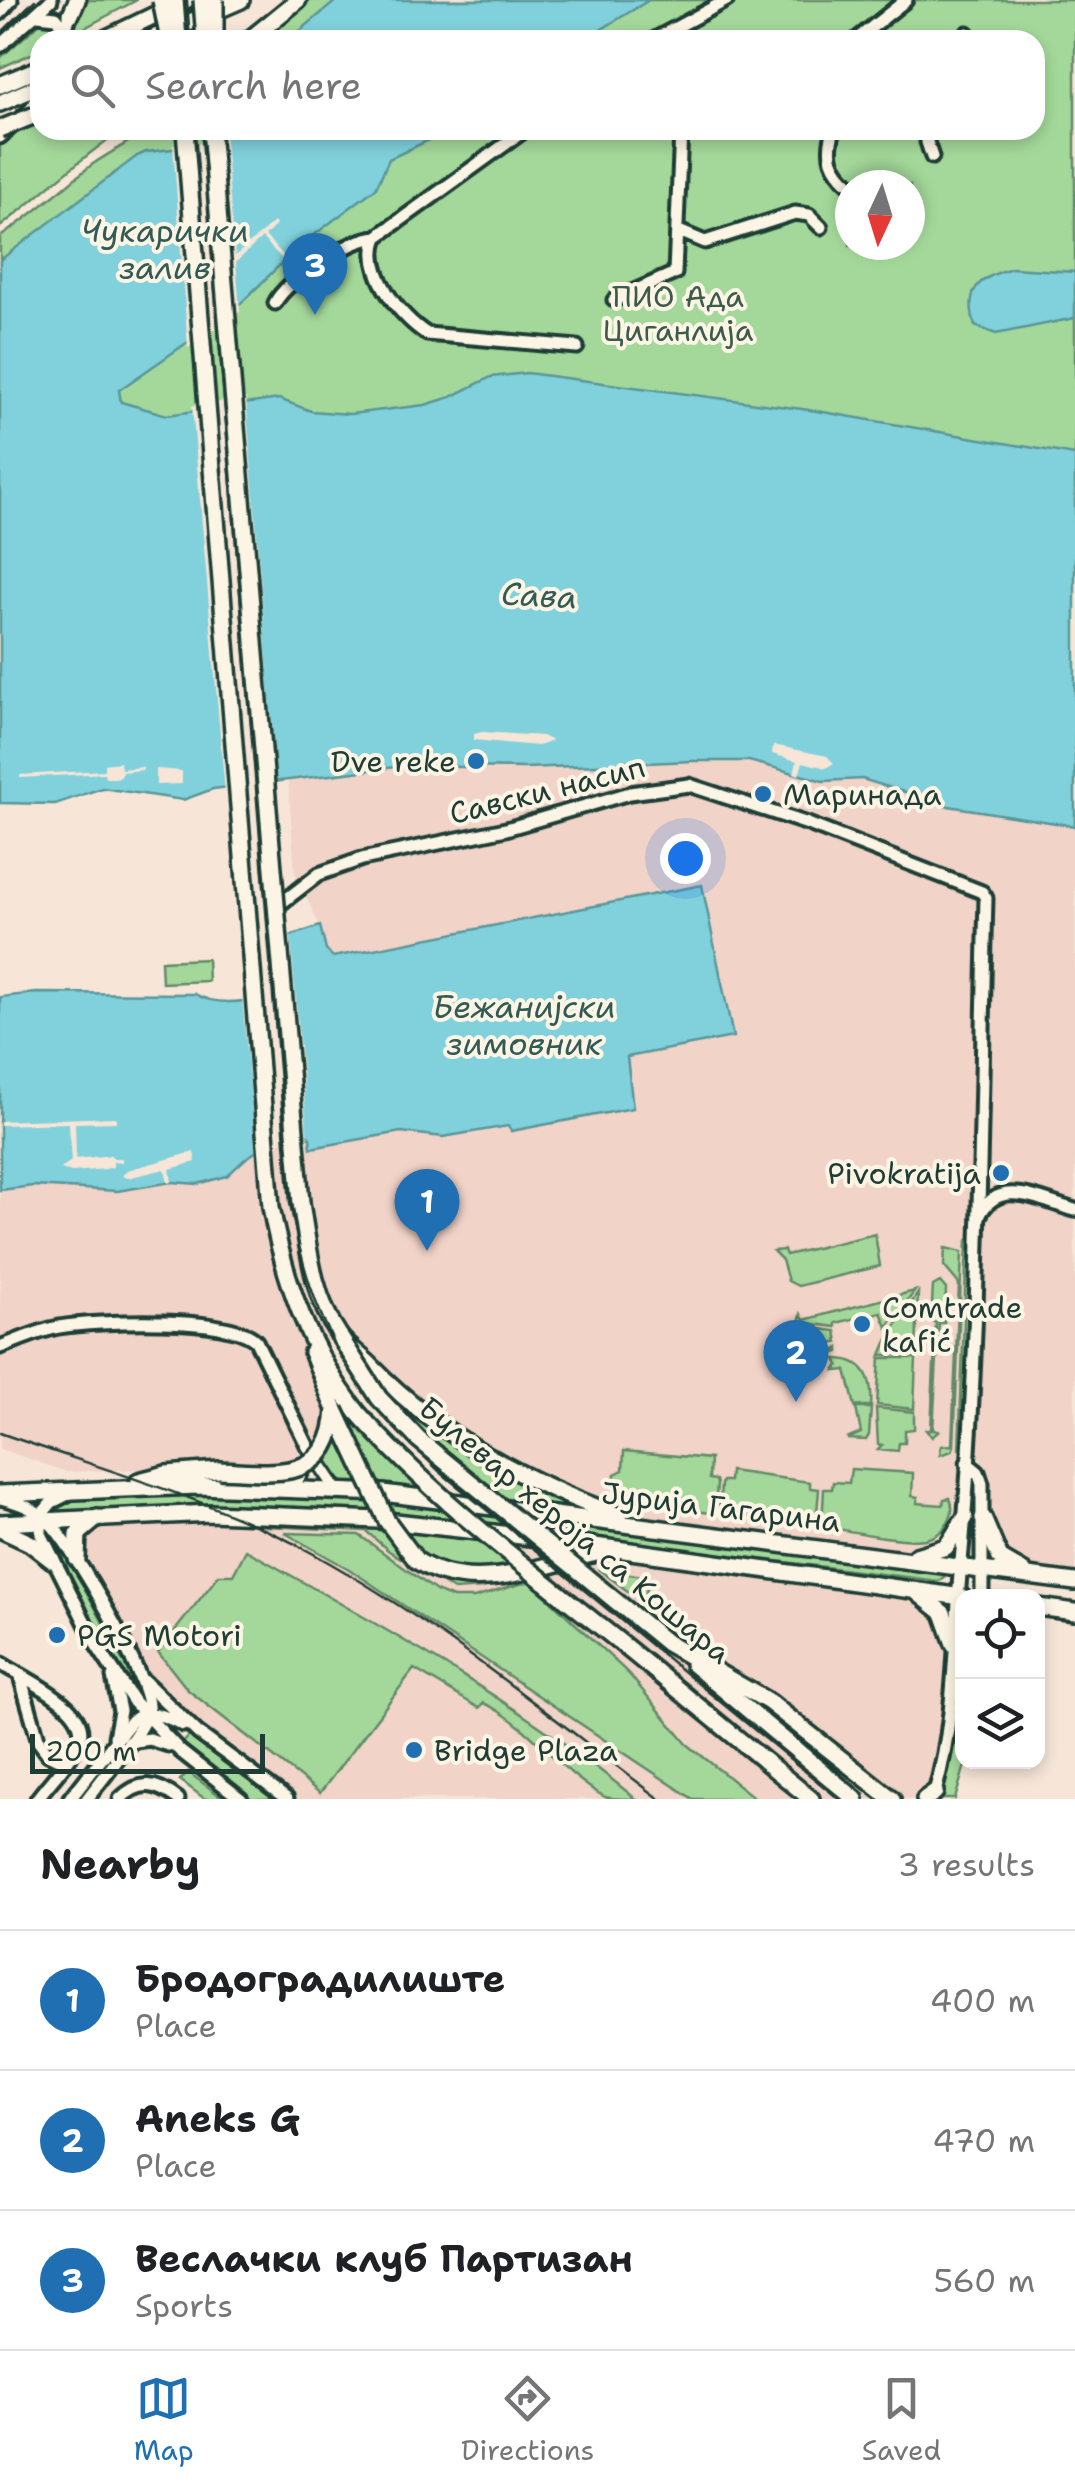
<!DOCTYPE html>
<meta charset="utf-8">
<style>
body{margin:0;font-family:"Shantell Sans",sans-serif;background:#f6f6f6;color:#202124}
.controls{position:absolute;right:30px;bottom:30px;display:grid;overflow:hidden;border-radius:20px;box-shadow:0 5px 15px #0003}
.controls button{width:90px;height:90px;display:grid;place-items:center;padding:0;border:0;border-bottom:2px solid #e0e0e0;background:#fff;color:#202124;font:50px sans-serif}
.compass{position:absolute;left:835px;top:170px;width:90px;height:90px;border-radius:50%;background:#fff;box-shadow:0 5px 15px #0003;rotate:184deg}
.scale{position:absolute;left:30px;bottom:25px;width:235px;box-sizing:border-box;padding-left:10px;border:5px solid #1f3d34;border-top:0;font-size:28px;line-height:35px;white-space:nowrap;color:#1f3d34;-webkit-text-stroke:8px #fcf5e5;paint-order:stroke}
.you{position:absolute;left:685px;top:858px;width:35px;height:35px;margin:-25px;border:8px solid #fff;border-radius:50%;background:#1a73e8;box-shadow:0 0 0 15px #1a73e833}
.badge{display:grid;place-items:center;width:65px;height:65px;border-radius:50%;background:#1f6fb2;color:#fff;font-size:32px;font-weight:700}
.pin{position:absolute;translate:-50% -82px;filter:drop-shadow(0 2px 5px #0008)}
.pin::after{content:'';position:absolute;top:52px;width:35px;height:30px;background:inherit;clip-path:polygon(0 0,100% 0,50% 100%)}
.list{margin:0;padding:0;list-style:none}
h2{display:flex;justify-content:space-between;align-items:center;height:130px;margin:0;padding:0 40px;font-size:42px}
h2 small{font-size:32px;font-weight:400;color:#757577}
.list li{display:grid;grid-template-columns:65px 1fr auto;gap:30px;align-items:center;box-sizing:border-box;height:140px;padding:0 40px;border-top:2px solid #e0e0e0}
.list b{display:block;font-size:38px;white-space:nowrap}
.list p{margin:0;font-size:32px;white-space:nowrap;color:#757577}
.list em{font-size:32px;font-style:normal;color:#757577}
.icon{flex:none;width:55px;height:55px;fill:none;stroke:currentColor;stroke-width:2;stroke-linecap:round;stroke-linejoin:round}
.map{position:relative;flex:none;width:1075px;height:1799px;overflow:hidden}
.search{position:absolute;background:#fff;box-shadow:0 5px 15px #0003;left:30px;right:30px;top:30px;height:110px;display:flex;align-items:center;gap:25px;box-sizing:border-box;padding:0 35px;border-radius:30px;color:#757577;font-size:38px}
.sheet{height:550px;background:#fff}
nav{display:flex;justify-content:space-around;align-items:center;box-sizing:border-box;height:140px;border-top:2px solid #e0e0e0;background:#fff;font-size:28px;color:#757577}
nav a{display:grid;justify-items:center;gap:5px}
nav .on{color:#1f6fb2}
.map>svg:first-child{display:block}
</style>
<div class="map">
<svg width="1075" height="1799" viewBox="0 0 1075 1799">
<rect width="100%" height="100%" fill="#f7e6d8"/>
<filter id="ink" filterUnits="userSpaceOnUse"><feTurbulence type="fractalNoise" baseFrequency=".01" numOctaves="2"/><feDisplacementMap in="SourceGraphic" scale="20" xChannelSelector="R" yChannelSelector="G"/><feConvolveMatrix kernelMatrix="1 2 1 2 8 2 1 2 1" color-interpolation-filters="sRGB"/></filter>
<g filter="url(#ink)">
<!-- built -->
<path fill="#f1d3c8" d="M693 761H749L823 781 862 779 908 793 917 801 1075 826V1210L1005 1190 990 1194 975 1218 958 1513 954 1527 934 1549 911 1552 647 1518 522 1473 467 1441 387 1373 357 1338 306 1343 318 1367 329 1411 318 1456 287 1464 217 1460 142 1469 67 1472 0 1449V1190L33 1186 117 1191 172 1182 198 1184 227 1176 245 1159 291 1128 301 1127 310 1138 312 1148 401 1132 443 1137 509 1125 510 1131 633 1107 626 1057 702 886 333 957 326 950 320 926 295 874 288 779 404 766 525 768Z
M1010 1199H1023L1075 1213V1580L1041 1576 1011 1564 986 1518 984 1472 974 1440 985 1227 987 1215 994 1203Z
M237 1518 443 1532 661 1560 921 1600 928 1605 946 1629 941 1734 933 1780 925 1799H298L201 1725 147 1672 83 1548 84 1537 98 1525Z"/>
<!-- green -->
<path fill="#a4d89a" stroke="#628a67" stroke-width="2.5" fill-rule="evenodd" d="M85 0H137L73 34Z
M306 0H1075V522L0 401V237C32 215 59 191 89 167 107 153 127 146 143 130H1035V40H257ZM850 185H910V245H850Z
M50 21 57 23V40H40V50L0 68V58L39 24Z
M40 122V130H122C78 159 41 195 0 227V141L14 131Z
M207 959 208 981 162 983 161 961Z
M875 1234 880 1266 798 1286 788 1281 782 1260 773 1251 784 1250 786 1255Z
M972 1238 963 1425 959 1450 967 1241Z
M945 1248 962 1252 954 1446 952 1451 940 1455 941 1446 952 1445 959 1284 944 1266Z
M940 1282 946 1289 944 1323H939L933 1430 939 1431 932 1437 926 1430H931L936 1323 931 1322 933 1286Z
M915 1291 887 1327 881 1312 836 1323V1327L799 1322 801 1314 804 1320Z
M918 1293 916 1355H881C890 1330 905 1313 918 1293Z
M799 1326 836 1331 838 1342 826 1346 834 1351 839 1348V1352L815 1358 809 1356Z
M880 1358H916L914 1409 877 1405Z
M836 1359C866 1359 873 1380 871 1406H855L846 1370 835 1371 839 1365Z
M379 1383 442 1435 604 1515 505 1502 417 1429Z
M856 1408H871L869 1435 866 1440 847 1439 861 1433Z
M876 1408 914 1412V1429L905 1430V1443H899L898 1451 878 1449 882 1445 878 1444Z
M350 1417 427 1494 380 1489Z
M338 1428 364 1488 337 1485 321 1461Z
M624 1451 710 1459 709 1479 716 1480 717 1484 715 1510 710 1513 614 1499 615 1474 623 1470Z
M851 1469 913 1473 912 1496 918 1497 917 1503 943 1505 944 1499 950 1498C957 1515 945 1535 925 1539 904 1543 846 1530 822 1526L824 1489H832L833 1482 849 1483Z
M730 1471 810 1482V1488L819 1489 816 1524 722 1513 719 1511 721 1485 722 1481H729Z
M275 1492 443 1505 943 1572 944 1577 938 1581 472 1523 294 1507 51 1511 62 1501 85 1497Z
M257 1522 382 1529C420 1583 455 1572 515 1576L482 1588 454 1590 389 1551 366 1531 267 1526Z
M49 1530 66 1552 141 1696 135 1698 122 1678 52 1548Z
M407 1531 479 1539 506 1560 504 1566C470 1573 418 1570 407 1531Z
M285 1533 359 1535 436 1591 453 1598H474L530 1581 629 1674 687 1744 756 1799H693L349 1569Z
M246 1550C380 1626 518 1701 636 1799 626 1799 613 1799 605 1797 559 1772 533 1727 484 1703L479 1708 414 1669 320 1793 188 1690 158 1652 219 1575H233Z
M598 1569 649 1577 644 1603Z
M962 1658V1762H966L955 1799H942L957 1733Z
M190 1735 278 1799H252L175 1742 183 1743Z
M188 1772 224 1799H205L180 1780Z"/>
<!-- water -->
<path fill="#80d1db" stroke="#599698" stroke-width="2.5" d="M337 0H649L584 40H289Z
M229 130H450L389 159 376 188 297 248 234 310 119 390 121 402 167 415 279 399 311 411 350 414 425 405 451 397 491 377 527 373 817 411 1075 455V826L917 801 908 793 862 779 823 781 749 761H693L525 768 404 766 213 789 183 800 102 788 55 804 0 803V260L137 156 146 152 216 144Z
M1012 268 1075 272V318L996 334 975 326C964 289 978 278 1012 268Z
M702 885 733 1037 627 1057 633 1108 511 1131 508 1126 443 1137 401 1132 311 1148 310 1138 301 1127 291 1128 245 1159 227 1176 198 1184 172 1182 117 1191 33 1186 0 1190V997L36 993 195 994C218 1008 253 1001 278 994L284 938 320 926 326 950 333 957Z"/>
<!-- pier -->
<path fill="#f7e6d8" d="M224 130 235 256 274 222 276 225 265 236 287 259 284 261 262 238 236 262 240 312 188 348 173 145 205 143Z
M246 398 277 786 225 793 192 406Z
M482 732 542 736 552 741 538 746 474 740V734Z
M773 745 827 756 834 763 826 768 803 762 799 775 794 773 797 761 772 754Z
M120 762 121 769 143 767V770L122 772 121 777 114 778H105L104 773 20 778V775L104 770V764Z
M156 769 182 771V784L156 785Z
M290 930 309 1153 298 1131 256 1158 242 996 276 989 282 933Z
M116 1117V1122L75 1123 76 1159 111 1155 112 1158H122V1162H113V1167L105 1169 72 1172 60 1169 71 1161 69 1123 0 1125V1121Z
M194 1152 196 1162 170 1169 172 1182 168 1183 165 1169 127 1178 122 1176 127 1170Z"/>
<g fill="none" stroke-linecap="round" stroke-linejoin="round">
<defs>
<path id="minor" d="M0 13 11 0
M38 15 56 17 66 31
M63 40 71 10
M653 40 727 0
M856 40 906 0
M964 40 967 33
M0 46 51 0
M525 130 377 237C363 271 400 317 427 334L577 347
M834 130C826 155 831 168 850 185
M928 130 927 142 932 157
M0 137 29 111 40 95
M679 231 705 242 795 213 809 215 821 227
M614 300 675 273 681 130
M275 303C286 280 351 238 377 237
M275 908 319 874 362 859 506 829 630 793 689 785 808 824 982 892 986 898C980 1123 980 1350 960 1574 954 1647 955 1722 935 1792
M979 1217C997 1175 1041 1201 1075 1210
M0 1347C19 1340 38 1331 59 1327 95 1321 231 1315 256 1341L308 1447 337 1490
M967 1463 978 1472 982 1484V1596
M281 1487 298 1479 308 1461
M68 1494 52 1502 41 1515V1534L97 1646 134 1702 180 1751 241 1799
M0 1498C17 1502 36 1509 48 1521 72 1543 152 1682 148 1710 145 1729 100 1781 87 1799
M0 1663C23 1678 93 1708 79 1741 71 1761 50 1781 37 1799
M20 1676 39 1742 48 1754 64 1762
M113 1677 120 1711 115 1737
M144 1681 198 1733 287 1799
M129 1742 149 1739 168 1745
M70 1799 132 1720C151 1710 165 1715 183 1725
M120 1799C140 1779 157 1783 178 1799"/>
<path id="major" d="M71 14 77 0
M103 40 186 0
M149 40 241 0
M249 40 298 0
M0 85 40 68
M0 103 40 86
M185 130 271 1207C285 1283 310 1352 358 1413
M211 130 215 176
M301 1203C308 1246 313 1297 339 1335 347 1347 362 1356 372 1367 443 1439 525 1481 619 1516
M312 1352 335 1410
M139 1481 166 1474 219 1470
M0 1494 198 1486 383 1493 1075 1582
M983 1518 1000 1558 1024 1572
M0 1523 211 1513 378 1520 530 1537 962 1597
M0 1529 30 1543 52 1560
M916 1556 946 1547 965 1518
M77 1559 78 1534 97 1518
M416 1560C472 1598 544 1564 605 1551
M918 1593 943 1613 954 1644
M1038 1607 1075 1612
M667 1643 769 1702 892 1799
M693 1664 855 1799
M648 1665 811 1799
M925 1799 935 1792"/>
</defs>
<!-- minor casing -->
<use href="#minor" stroke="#1f3d34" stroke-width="19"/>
<!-- major casing -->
<use href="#major" stroke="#1f3d34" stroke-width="22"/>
<!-- minor -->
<use href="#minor" stroke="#fcf5e5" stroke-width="11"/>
<!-- major -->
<use href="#major" stroke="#fcf5e5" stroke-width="15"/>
<!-- tram -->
<path stroke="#1f3d34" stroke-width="2.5" d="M187 0 190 40
M0 34 35 0
M202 130 290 1203C313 1328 348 1384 439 1471L839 1799"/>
<!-- rail -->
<path stroke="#1f3d34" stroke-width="2.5" d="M0 1433C104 1470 215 1500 312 1553 436 1621 547 1714 660 1799"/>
<defs>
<path id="major-bridge" d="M161 0 169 40
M175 0 178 40
M202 0 205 40
M215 40V0
M0 129 40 113
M215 176 301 1203
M340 1337 379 1398 418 1439 667 1643
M335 1410 387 1521 416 1560
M358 1413C443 1509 550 1584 648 1665
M219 1470C274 1472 330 1484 335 1410"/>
</defs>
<!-- major-bridge casing -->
<use href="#major-bridge" stroke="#1f3d34" stroke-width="22" stroke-linecap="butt"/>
<!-- major-bridge -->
<use href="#major-bridge" stroke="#fcf5e5" stroke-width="15"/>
</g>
</g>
<!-- markers -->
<g fill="#1f6fb2" stroke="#fcf5e5" stroke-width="4">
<circle cx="476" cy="761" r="10"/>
<circle cx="763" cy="794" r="10"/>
<circle cx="1001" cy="1173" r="10"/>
<circle cx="862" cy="1324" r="10"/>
<circle cx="57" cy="1635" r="10"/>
<circle cx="414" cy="1750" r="10"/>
</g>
<g text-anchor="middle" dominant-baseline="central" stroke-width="8" stroke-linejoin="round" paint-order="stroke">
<!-- park labels -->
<g font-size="30" fill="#3a5c48" stroke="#fcf5e5">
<text x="678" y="296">ПИО Ада<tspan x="678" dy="34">Циганлија</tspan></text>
</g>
<!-- poi labels -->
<g font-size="30" fill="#1f3d34" stroke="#fcf5e5" text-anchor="start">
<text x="456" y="761" text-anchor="end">Dve reke</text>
<text x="783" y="794">Маринада</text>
<text x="981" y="1173" text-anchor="end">Pivokratija</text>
<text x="882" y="1307">Comtrade<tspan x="882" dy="34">kafić</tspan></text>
<text x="77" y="1635">PGS Motori</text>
<text x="434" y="1750">Bridge Plaza</text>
</g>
<!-- street labels -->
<g font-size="30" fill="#1f3d34" stroke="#fcf5e5">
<text transform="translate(547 790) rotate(-14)">Савски насип</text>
<text transform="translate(721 1507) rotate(7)">Јурија Гагарина</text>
<text transform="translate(575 1530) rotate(40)">Булевар хероја са Кошара</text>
</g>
<!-- water labels -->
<g font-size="32" font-style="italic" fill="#325b55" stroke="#fcf5e5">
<text x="165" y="230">Чукарички<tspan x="165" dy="37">залив</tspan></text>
<text transform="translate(539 595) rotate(3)">Сава</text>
<text x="524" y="1006">Бежанијски<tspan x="524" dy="37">зимовник</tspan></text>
</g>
</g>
</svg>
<div class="controls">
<button><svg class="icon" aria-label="locate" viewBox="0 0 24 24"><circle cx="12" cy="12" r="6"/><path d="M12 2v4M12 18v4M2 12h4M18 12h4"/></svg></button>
<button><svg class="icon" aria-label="layers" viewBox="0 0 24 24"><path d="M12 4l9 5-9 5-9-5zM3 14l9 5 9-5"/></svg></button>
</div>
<svg class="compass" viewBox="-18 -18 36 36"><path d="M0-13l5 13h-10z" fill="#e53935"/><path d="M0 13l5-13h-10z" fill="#757577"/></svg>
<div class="scale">200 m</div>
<div class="you"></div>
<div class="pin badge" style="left:427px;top:1251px">1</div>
<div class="pin badge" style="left:796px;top:1402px">2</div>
<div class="pin badge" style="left:315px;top:315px">3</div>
<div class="search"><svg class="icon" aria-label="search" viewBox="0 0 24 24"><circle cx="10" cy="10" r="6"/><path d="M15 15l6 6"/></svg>Search here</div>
</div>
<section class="sheet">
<h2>Nearby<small>3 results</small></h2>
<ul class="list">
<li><span class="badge">1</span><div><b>Бродоградилиште</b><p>Place</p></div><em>400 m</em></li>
<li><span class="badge">2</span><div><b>Aneks G</b><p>Place</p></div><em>470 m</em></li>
<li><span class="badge">3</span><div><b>Веслачки клуб Партизан</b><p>Sports</p></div><em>560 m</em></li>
</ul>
</section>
<nav>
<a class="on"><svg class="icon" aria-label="map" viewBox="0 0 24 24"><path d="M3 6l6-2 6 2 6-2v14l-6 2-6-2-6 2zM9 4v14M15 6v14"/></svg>Map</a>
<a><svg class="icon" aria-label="directions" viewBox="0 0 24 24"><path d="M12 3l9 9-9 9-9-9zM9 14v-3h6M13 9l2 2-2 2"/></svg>Directions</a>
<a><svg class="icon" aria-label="saved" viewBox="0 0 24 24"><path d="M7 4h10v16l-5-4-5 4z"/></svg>Saved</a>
</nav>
